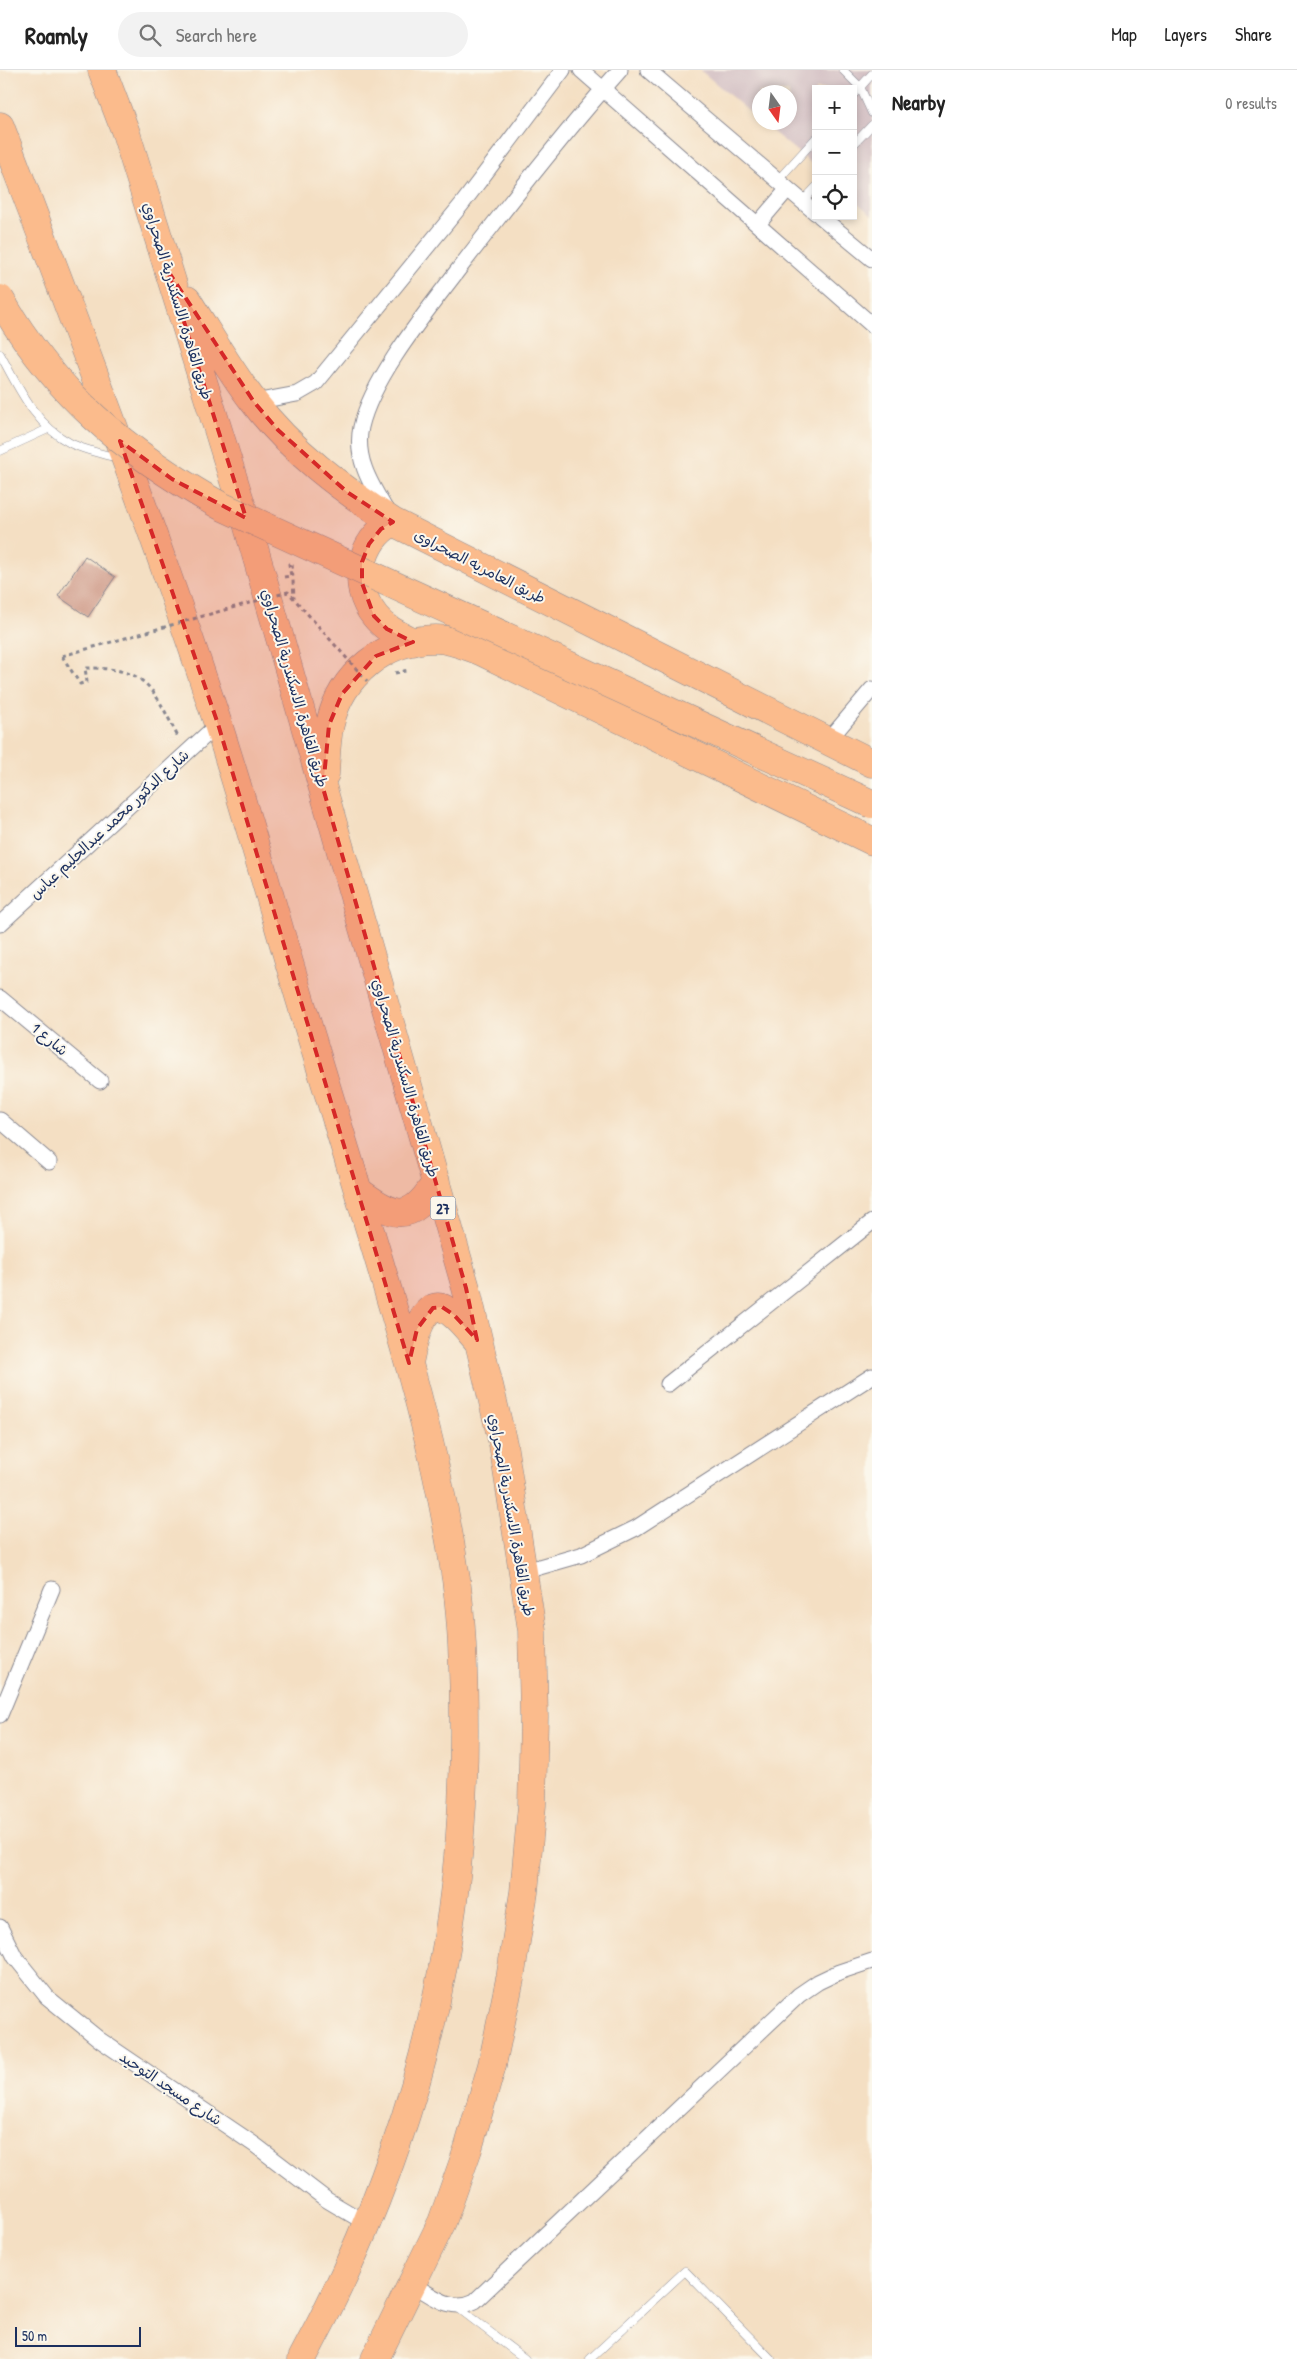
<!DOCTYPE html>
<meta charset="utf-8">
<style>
body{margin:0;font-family:"Patrick Hand","Playpen Sans Arabic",sans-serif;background:#f2f2f2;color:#222}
.controls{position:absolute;right:15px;top:15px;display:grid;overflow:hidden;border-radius:0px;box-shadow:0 2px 8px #0003}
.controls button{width:45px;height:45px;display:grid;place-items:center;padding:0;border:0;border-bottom:1px solid #e0e0e0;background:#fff;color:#222;font:25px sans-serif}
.compass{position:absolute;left:752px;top:15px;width:45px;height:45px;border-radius:50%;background:#fff;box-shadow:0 2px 8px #0003;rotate:166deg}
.scale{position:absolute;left:15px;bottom:12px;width:126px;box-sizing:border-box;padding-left:5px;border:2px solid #1b2f5e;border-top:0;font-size:14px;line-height:18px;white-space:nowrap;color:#1b2f5e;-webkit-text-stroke:4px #fbf7ec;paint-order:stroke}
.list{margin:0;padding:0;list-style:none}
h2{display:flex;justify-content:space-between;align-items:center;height:65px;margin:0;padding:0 20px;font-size:21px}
h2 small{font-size:16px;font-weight:400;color:#767676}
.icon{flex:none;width:28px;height:28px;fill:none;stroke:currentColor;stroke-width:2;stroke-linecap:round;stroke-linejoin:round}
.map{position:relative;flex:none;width:872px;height:2289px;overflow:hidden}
header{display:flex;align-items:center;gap:30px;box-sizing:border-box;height:70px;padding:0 25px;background:#fff;border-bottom:1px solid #e0e0e0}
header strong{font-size:24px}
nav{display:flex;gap:28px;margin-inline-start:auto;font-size:18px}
.search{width:350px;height:45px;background:#f2f2f2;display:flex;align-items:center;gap:12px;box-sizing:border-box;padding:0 18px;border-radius:28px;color:#767676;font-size:19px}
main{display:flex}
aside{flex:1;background:#fff}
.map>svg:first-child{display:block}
</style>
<header>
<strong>Roamly</strong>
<div class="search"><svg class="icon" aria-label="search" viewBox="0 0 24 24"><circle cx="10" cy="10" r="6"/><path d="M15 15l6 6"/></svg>Search here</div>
<nav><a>Map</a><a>Layers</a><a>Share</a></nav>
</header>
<main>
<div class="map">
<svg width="872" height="2289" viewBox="0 0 872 2289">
<rect width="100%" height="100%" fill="#fbf7ec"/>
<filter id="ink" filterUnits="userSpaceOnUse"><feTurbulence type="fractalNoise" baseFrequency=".02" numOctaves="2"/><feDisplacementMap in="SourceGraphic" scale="10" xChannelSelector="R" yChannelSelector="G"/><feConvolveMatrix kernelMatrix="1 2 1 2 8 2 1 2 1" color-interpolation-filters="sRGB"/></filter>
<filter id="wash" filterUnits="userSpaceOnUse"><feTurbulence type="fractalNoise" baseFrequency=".0096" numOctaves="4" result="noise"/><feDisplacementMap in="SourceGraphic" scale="20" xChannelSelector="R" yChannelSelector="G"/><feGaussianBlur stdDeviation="1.12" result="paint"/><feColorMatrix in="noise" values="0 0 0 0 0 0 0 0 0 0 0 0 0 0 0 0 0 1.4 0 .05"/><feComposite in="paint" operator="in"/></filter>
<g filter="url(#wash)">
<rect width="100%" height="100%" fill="#f4dfc3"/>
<!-- industrial -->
<path fill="#d2bec2" d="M700 0H872V145L853 129V19H816V97L762 53 789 52V22H759V50Z"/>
<g id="blocks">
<!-- building -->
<path fill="#cd9684" d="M85 486 115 507 88 547 58 526Z"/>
</g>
</g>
<g filter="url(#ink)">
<use href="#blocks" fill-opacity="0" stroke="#888790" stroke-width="1"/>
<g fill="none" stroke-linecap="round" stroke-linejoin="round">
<defs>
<path id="lane" d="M843 0 860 17 872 43
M853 25 872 4
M853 75 872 55
M777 111 816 68
M802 132 816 117
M0 284C19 318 34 354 70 373 84 380 102 384 118 388
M0 381 48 359
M457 2237 525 2289
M590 2289 685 2201 771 2289"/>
<path id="street" d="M581 0 872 255
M648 0 816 143
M820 146 872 189
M758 154 787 120
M254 332 297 324 316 313 462 134 563 0
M387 442C372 416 354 389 361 357 372 308 427 241 458 200 510 132 563 64 620 0
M828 671 872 619
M0 854 218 654
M0 928 100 1011
M0 1050 49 1092
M668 1314 872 1152
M522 1502 581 1485 636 1458 872 1306
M0 1645 52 1519
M0 1857 15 1887 47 1927 100 1970 255 2075 327 2130 354 2146 369 2150
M412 2214C433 2226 451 2243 475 2231L799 1925 818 1912 839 1902 872 1891"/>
<path id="highway" d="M102 0 126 63 246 450 466 1218 503 1374 532 1560 534 1647 532 1735 524 1822 510 1909 492 1995 468 2079 442 2152 375 2289
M0 56C75 253 151 450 217 651 248 747 275 846 304 943 327 1018 349 1093 372 1167 406 1280 439 1392 456 1509 463 1558 464 1610 464 1661 464 1887 409 2091 302 2289
M187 230C209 264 229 300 254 332 291 381 342 419 393 452L872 693
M393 452C360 470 350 516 375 546 385 559 399 565 413 572
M325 704C326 688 326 670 330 654 341 605 385 569 436 569 451 569 466 576 480 581L872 771
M358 1121C393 1147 410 1155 436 1112
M409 1293C412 1279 420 1230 443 1238 456 1243 468 1260 477 1270"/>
</defs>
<!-- lane casing -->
<use href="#lane" stroke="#888790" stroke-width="9"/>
<!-- street casing -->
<use href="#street" stroke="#888790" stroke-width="17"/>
<!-- highway casing -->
<use href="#highway" stroke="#888790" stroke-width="29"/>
<!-- path -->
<path stroke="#888790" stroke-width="3" stroke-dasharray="4 4" stroke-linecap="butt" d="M284 507 291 506 289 494 292 493 294 528
M62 586 80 614 87 612 85 598C148 597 153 618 179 669
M395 603 405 601 404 597"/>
<!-- lane -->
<use href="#lane" stroke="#fff" stroke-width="8"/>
<!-- street -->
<use href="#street" stroke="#fff" stroke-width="15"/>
<!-- highway -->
<use href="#highway" stroke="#fbbb8c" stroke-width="28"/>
<defs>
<path id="highway-bridge" d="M0 229C55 324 126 383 221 436L872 734"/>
</defs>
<!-- highway-bridge casing -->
<use href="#highway-bridge" stroke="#888790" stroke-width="29" stroke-linecap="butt"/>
<!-- path-bridge -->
<path stroke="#888790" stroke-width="3" stroke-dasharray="4 4" stroke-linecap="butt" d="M62 586 288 522 367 611"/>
<!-- highway-bridge -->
<use href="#highway-bridge" stroke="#fbbb8c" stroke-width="28"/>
</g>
</g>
<!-- marked area -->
<path fill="#d62828" fill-opacity="0.2" stroke="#d62828" stroke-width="4" stroke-dasharray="10 6" stroke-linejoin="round" d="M168 201 254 332 278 360 347 422 393 452 381 459 369 474 362 492V513L374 546 387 559 413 572 376 586 342 624 329 655 323 718 466 1218 477 1270 454 1245 442 1237 433 1238 417 1259 409 1293 218 654 120 371 172 409 246 448Z"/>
<g text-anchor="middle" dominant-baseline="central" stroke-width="4" stroke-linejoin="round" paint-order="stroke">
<!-- shield labels -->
<rect fill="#fbf7ec" stroke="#5e6b89" stroke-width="1" x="430.5" y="1126.5" width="25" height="23" rx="4"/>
<g font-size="14" font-weight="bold" fill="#1b2f5e">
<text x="443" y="1138">27</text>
</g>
<!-- street labels -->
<g font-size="15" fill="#1b2f5e" stroke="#fbf7ec">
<text transform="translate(178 231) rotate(73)">طريق القاهرة, الاسكندرية الصحراوي</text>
<text transform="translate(480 496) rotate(27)">طريق العامريه الصحراوى</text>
<text transform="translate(295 618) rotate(74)">طريق القاهرة, الاسكندرية الصحراوي</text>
<text transform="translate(109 754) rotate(-43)">شارع الدكتور محمد عبدالحليم عباس</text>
<text transform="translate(50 969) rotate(40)">شارع 1</text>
<text transform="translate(406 1008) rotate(74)">طريق القاهرة, الاسكندرية الصحراوي</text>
<text transform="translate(512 1445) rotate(80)">طريق القاهرة, الاسكندرية الصحراوي</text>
<text transform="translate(171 2018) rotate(34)">شارع مسجد التوحيد</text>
</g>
</g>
</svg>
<div class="controls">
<button>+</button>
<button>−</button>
<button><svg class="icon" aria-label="locate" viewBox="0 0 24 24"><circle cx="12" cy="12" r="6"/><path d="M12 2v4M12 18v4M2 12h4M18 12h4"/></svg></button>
</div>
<svg class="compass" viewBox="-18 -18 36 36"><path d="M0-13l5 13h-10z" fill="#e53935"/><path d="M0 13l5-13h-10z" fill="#767676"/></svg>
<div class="scale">50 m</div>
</div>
<aside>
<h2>Nearby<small>0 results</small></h2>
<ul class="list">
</ul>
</aside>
</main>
